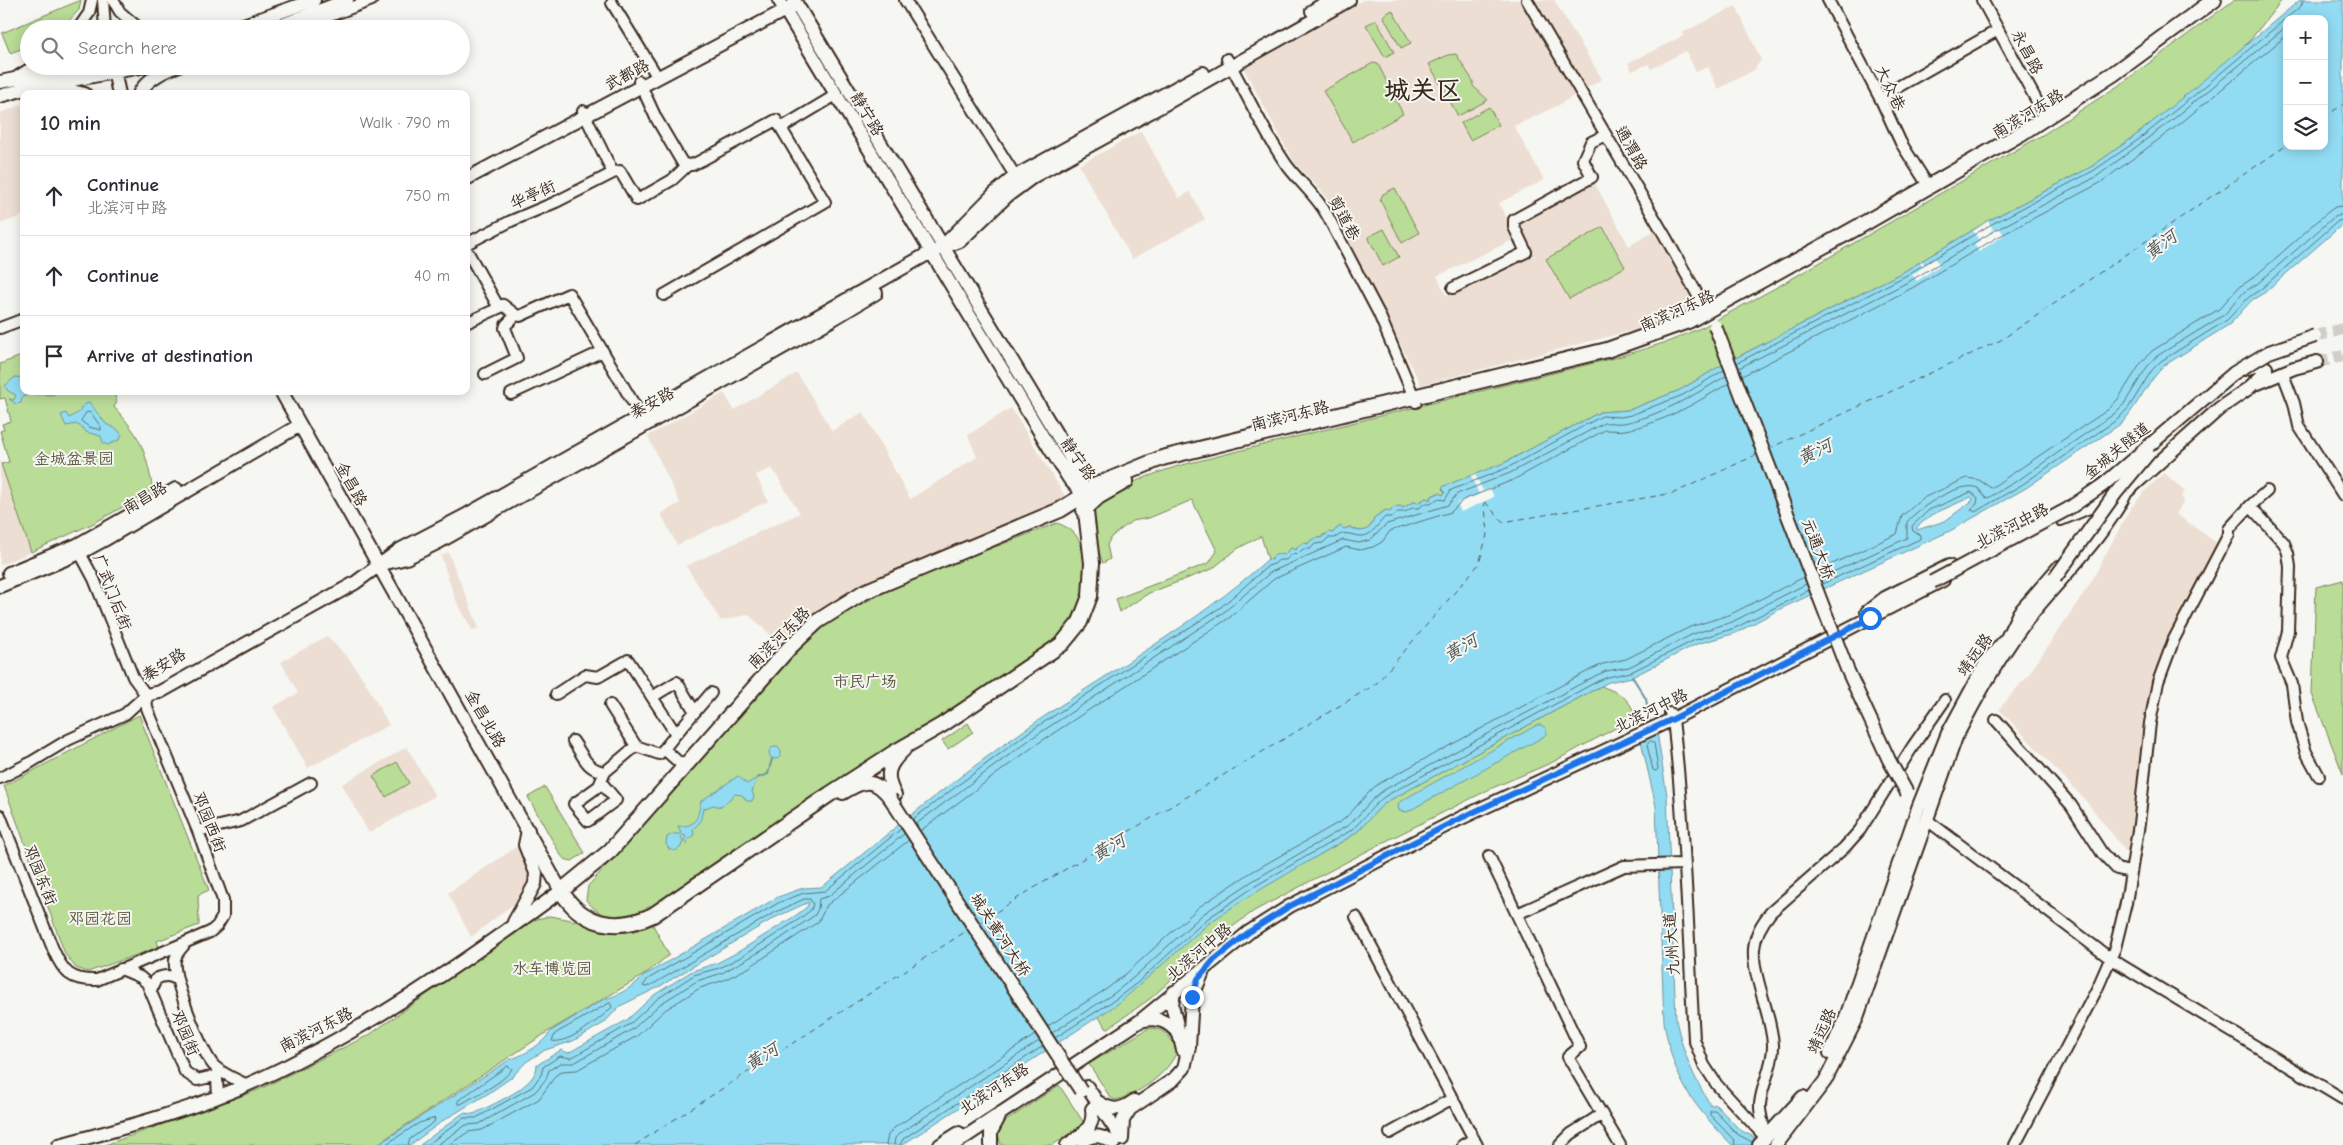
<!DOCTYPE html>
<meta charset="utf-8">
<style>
body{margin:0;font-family:"Comic Neue","LXGW WenKai TC",sans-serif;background:#f2f2f3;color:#2b2b33}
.controls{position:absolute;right:15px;top:15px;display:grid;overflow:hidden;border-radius:10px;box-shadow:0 2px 12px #0003}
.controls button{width:45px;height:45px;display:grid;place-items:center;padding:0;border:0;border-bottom:1px solid #e1e1e2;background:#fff;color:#2b2b33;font:25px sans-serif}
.stop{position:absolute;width:15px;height:15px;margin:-11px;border:4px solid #1a73e8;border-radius:50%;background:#fff}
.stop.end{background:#1a73e8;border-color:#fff;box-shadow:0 1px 5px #0008}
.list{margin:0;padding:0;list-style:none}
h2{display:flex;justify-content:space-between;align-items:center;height:65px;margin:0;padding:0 20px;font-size:21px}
h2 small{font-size:16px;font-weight:400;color:#7c7c81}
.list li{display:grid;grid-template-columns:32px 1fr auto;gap:15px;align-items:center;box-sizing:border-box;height:80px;padding:0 20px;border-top:1px solid #e1e1e2}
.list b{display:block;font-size:19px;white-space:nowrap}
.list p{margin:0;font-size:16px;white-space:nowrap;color:#7c7c81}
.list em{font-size:16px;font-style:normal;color:#7c7c81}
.icon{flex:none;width:28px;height:28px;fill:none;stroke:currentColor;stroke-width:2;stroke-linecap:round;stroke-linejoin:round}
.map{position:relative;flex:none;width:2343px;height:1145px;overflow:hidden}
.search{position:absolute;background:#fff;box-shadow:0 2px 12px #0003;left:20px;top:20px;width:450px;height:55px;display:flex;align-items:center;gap:12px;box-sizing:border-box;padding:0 18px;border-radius:28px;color:#7c7c81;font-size:19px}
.panel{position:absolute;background:#fff;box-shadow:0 2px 12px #0003;left:20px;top:90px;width:450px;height:305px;border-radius:10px}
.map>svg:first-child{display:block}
</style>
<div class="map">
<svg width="2343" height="1145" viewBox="0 0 2343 1145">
<rect width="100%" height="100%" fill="#f6f6f2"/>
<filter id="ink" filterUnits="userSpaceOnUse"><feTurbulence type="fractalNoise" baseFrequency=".02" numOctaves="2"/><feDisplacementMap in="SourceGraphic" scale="10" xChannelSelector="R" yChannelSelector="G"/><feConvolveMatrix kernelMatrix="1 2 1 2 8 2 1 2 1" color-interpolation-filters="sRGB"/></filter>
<g filter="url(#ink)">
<!-- built -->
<path fill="#ecded2" d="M1363 0H1554L1602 79 1557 106 1514 126 1544 180 1499 203 1517 238 1437 276 1446 295 1534 256 1518 225 1594 182 1629 246 1654 231 1699 313 1421 385 1325 195 1294 162 1244 69Z
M1736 6 1761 60 1754 70 1718 89 1708 67 1696 72 1686 51 1651 69 1648 64 1632 71 1628 63 1683 36 1682 33Z
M24 104V215L0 224V113Z
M1141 131 1179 198 1190 192 1205 219 1132 259 1079 165Z
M797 373 832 431 863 412 910 499 977 457 968 435 1011 408 1068 501 838 605 785 648 748 614 721 621 686 566 800 513 772 468 756 475 768 501 677 545 661 514 680 503 648 436 724 393 734 410Z
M0 460 31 552 0 565Z
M2164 473 2185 491 2181 497 2184 500 2176 514 2217 543 2204 571 2158 697 2131 858 2087 802 1999 709 2029 674 2090 584 2130 509 2146 490Z
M448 552 479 628 472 630 455 598 441 556Z
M327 636 349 659 364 680 389 725 308 768 273 707 298 693 281 662Z
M407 747 435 796 369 833 342 784Z
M518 846 538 885 471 937 448 893Z"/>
<!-- green -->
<path fill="#b9dc97" stroke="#7a835a" d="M81 0 79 10 61 29H29V46L10 53 2 33Z
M2234 0H2282L2251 39 2230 60 2135 136 2091 167 1988 221 1903 272 1722 365 1680 390 1629 410 1600 412 1504 463 1442 489 1445 492 1443 495 1438 493 1432 496 1430 500 1426 498 1418 503 1413 502 1403 508 1399 506 1393 508 1390 512 1386 510 1375 517 1371 526 1366 530 1359 531 1350 527 1344 529 1341 526 1335 530 1333 533 1323 535 1321 538C1315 538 1312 538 1308 544L1304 543 1298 546 1296 550 1292 548 1284 555C1277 555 1276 556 1271 560L1268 559 1261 536 1237 549 1212 569 1149 593 1120 612 1116 599 1209 563 1217 551 1192 500 1149 518 1132 521 1111 537 1107 545 1110 559 1103 563C1097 547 1086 516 1100 502 1114 487 1157 473 1178 466L1618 357 1670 341 1703 327 1779 286 2044 134 2121 84Z
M1392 10 1411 43 1401 48 1383 16Z
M1376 20 1394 52 1385 57 1366 25Z
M1456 54 1473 81V86L1488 100 1458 116 1429 64 1448 55Z
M1373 63 1378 64 1403 114 1353 142 1323 91Z
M1489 107 1499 125 1470 140 1461 123Z
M1395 188 1419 233 1402 243 1380 200 1383 194Z
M1603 227 1625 267 1569 299 1546 259Z
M1384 229 1399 257 1383 266 1368 237Z
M24 355V391H113L117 402 114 407C142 438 145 449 153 490L94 523 31 552 1 464 9 462 0 431 4 430 2 424 11 421 5 398 0 399V364Z
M1057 523C1076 530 1080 538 1084 557 1091 597 1072 625 1043 651L822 793 643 913C619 920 602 920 586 900L588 886 820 627C894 582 976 555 1057 523Z
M2343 580V774L2312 694 2316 587Z
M1601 686C1621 694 1628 696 1636 717L1553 762 1490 789 1390 839 1254 911 1216 939 1151 998 1107 1029 1098 1016C1140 989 1171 953 1209 923 1253 888 1306 864 1353 835 1367 824 1375 809 1390 800Z
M139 715 209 890 198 895 199 925 157 941 159 947 88 972 76 968 65 954 4 786Z
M968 723 973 732 948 749 942 741Z
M397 762 409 783 386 797 373 776Z
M545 787 585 853 572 861 564 859 560 854 528 797Z
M550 916C586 922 616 933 653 925L669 955 644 975 549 1031 376 1145H105L258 1090 369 1035 533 920Z
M1149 1028C1165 1028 1172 1038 1177 1051 1169 1073 1138 1095 1115 1100L1110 1097 1089 1064Z
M1059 1085 1084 1123 1053 1145H1001L998 1134 1000 1125Z"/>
<!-- water -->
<path fill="#92dcf3" stroke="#6f959e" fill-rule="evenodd" d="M2300 0H2343V224L2264 293 2252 300 2230 324 2165 365C2147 382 2138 405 2122 423L2026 488 1948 532 1780 609 1736 633 1697 644 1632 677 1609 682 1601 686 1390 800C1375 809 1367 824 1353 835L1243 900 1209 923 1119 1003 902 1145H420L463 1113 474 1114C492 1104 537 1087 537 1065L561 1050 568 1053 627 1020 654 995 692 971 717 963 738 952 795 916 807 907 809 902 774 918 657 988 620 1006 604 1023 573 1041 545 1050 526 1062 512 1077 489 1093 444 1120 410 1145H377L509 1060C524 1055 542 1045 551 1031L604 999C619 996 634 986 645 975L778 897 803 888 822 887C889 833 955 778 1026 729 1107 672 1195 626 1268 559L1272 560 1273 556 1279 554 1284 555 1291 548 1296 550 1298 546 1304 543 1308 544C1312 538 1315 538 1321 538L1329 532 1333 533 1335 530 1341 526 1344 529 1350 527 1359 531 1366 530 1371 526 1375 517 1386 510 1390 512 1393 508 1400 506 1403 508 1413 502 1418 503 1426 498 1430 500 1432 496 1439 493 1443 495 1445 492 1442 488 1444 486 1504 463 1600 412 1629 410 1680 390 1722 365 1903 272 1988 221 2091 167 2135 136 2188 93ZM2287 19H2324V146H2287ZM1971 497 1973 499 1972 501 1945 521 1917 530V527L1931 515Z
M15 377 24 378V391H55L54 395 31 394 22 397 21 403 16 404 9 399 14 400 16 395 8 391 5 386Z
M89 402 106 424 118 430 122 435 119 440 108 445 103 443 101 436 86 432 83 428 76 424 66 426 61 415 66 413 69 418 81 411 80 408Z
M1537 725H1541L1546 728V734L1543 737 1407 812 1399 811 1398 804 1401 801Z
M1657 732 1667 796 1676 1020C1684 1056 1692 1074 1711 1106L1715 1104 1740 1130 1758 1139 1763 1145H1732C1691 1103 1674 1081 1664 1022L1656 806 1641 741Z
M769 753a6 6 0 1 1 12 0a6 6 0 1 1-12 0Z
M738 776 747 784 757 778 752 792 754 796 752 801H747L742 795 735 794 721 807 713 805 703 809 700 822 693 829 694 835 688 839 687 844 684 841 686 836 683 835 681 837 683 841 681 847 675 851 669 849 666 844 667 837 673 834H680L681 832 678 826C698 827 697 818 701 801Z"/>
<!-- pier -->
<path fill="#f6f6f2" d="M1988 221 1993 229 1987 235 1999 227 2004 235 1979 252 1974 244 1986 236 1978 239 1973 231Z
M1935 258 1940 265 1917 281 1912 275 1923 267 1920 262 1922 261 1925 265Z
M1475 474 1483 491 1490 488 1494 497 1461 512 1457 503 1479 494 1471 476Z"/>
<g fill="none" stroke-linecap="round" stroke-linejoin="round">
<!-- shore -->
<path stroke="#5e7173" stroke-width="1" d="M1737 363 1905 276 1990 225 2093 171 2138 140 2192 97 2301 6 2303 0
M1739 368 1908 282 1994 231 2096 177 2176 117 2287 26
M1742 376 1912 288 1998 237 2100 183 2181 123 2287 35
M87 412 91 413 101 427V430L89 427 81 421Z
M1817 571 1897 534 1902 516 1923 498 1967 478 1979 480 1991 488 2109 409 2118 399 2141 363 2152 351 2219 309 2239 287 2253 278 2328 212 2335 207 2343 206
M1820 578 1907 538V522C1918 508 1961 480 1978 488L1985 497 1988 498 2020 479 2114 414 2124 404 2147 367 2157 356 2224 315 2244 292 2257 284 2334 217 2343 214
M1822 584 1920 539V535L1913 531 1912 526 1929 510 1971 492 1978 498 1977 504 1971 509 1975 512 2023 484 2118 419 2129 407 2152 370 2161 361 2227 320 2249 297 2261 289 2338 221 2343 220
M1651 741 1654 743 1658 769 1656 771 1653 770 1647 745Z
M913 819 1029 732 1221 607 1268 566 1274 564 1279 560H1286L1291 555 1298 554 1303 549H1310L1315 544 1323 543 1328 538H1335C1348 527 1356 541 1369 534 1374 531 1381 521 1385 517H1392L1398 512H1405L1412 508H1419L1424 504H1431L1437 499 1445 500 1451 490 1507 468 1602 416 1621 417 1631 415 1683 395 1724 370
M916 824 1032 738 1224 612 1271 572 1343 540 1359 543 1370 540 1387 524 1448 505 1457 494 1510 473 1604 423C1610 422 1617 424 1623 423 1656 418 1698 393 1726 376
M920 831 1037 744 1229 618 1274 579 1346 547 1360 550 1373 547 1382 542 1390 531 1451 512 1463 500 1513 480 1605 430C1612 430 1619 431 1625 430 1661 424 1698 402 1729 383
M610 1003 612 1007C602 1018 567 1045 552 1041L555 1034Z
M1048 1026 1108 988 1128 972 1199 907 1250 873 1343 820C1357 808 1365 793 1380 783L1592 669 1603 664 1626 659 1690 627 1729 615 1804 577
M1052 1033 1113 994 1133 978 1203 914 1254 880 1347 826C1361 815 1369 800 1384 790L1595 676 1606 671 1629 667 1693 634 1732 622 1806 584
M1055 1038 1116 999 1137 983 1207 919 1257 885 1350 831C1364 820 1372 805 1387 795L1598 681 1608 677 1631 672 1695 640 1735 628 1809 590
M508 1066 512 1069C501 1085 477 1094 461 1104H458V1101Z
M385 1145 419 1123 435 1118 434 1122 410 1139 408 1145
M427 1145 464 1118H476L532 1087 541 1075 543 1067 560 1056 571 1058 630 1024 657 999 694 975 719 968 741 957 798 920 811 910 813 904 810 899H804L772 914 655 983 646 987 643 986 648 979 780 902 804 893 825 891 901 829
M437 1145 466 1125 479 1124 535 1092 546 1079 549 1070 561 1063H574L633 1029 660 1004 697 981 722 973 770 946 815 915 818 909 819 899 829 896 904 834
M449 1145 468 1132 482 1130 539 1099 556 1075 562 1071 577 1070 637 1036 665 1010 700 988 724 980 748 968 818 922 827 905 909 840
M886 1145 888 1135 894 1128 1035 1035
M894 1145 895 1138 899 1134 1039 1041
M900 1145 903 1139 1043 1046
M1735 1145 1734 1140 1710 1115V1111H1715L1737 1134 1752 1142"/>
<!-- stream -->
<path stroke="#6f959e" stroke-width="2" d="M1632 676 1646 699 1650 724
M757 778 768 774 772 759"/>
<!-- ferry -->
<path stroke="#515653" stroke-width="1" stroke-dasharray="6 5" stroke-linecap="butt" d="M2324 118 2343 104
M1768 449 2001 340 2287 145
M1485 502 1503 522 1674 493 1758 454
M978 924 1024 894 1376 684 1479 564 1488 531 1484 502
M635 1145 968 930"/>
<!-- major-tunnel -->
<path stroke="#d1cdc8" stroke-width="12" stroke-dasharray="12 6" stroke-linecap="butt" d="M2315 336 2343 329
M2317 362 2343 356"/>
<defs>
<path id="minor" d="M103 0 105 29
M113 0 120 12 140 29
M905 0 1019 182
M1527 0 1665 236 1707 312
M1828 0 1882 102 1901 143 1929 187
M1982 0 2046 118
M612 3 655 73
M78 29 89 13 92 0
M295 29 372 0
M1227 59C1247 94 1263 131 1286 164 1299 182 1316 195 1327 215L1379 314 1416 402
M18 76 34 66
M639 81 656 118 683 164 692 165 702 160 776 120 781 128
M1882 102 1889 92 1998 30
M583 111 613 173
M466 244 511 221 556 202 613 173 620 171 637 200 672 180 688 165
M466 249 499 308 466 323
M1453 288 1526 252 1514 227V220L1592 177 1583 160 1591 142 1606 135
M664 295 825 202 781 128 836 95
M499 308 503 305 516 315 520 316 569 294 641 416
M0 328 24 319
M485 374 517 358 505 328 506 325 516 315
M2283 374 2294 403 2299 426 2343 495
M511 394 603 351
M2250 506 2284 543 2288 553 2290 567 2288 631 2281 658 2292 684 2297 722 2306 752 2319 776
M556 694 585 675 598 677 628 660 676 734 664 749 684 767
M652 697 677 682 695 712
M610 705 636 746
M1670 713 1673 719C1685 825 1688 932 1694 1039L1704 1065 1717 1085 1766 1138
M1996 720 2071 805 2102 853 2117 869 2130 872
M676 734 711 693
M573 741C584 757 586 769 605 772L636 746 659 754 664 749
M0 778 28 764 68 740 125 714 146 695
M601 782 616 800 588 821 574 804 599 786 605 772
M0 815 53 949C63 972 70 981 97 980L210 932 217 926 223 916V900L198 831 147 708 146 695 133 677 94 579 80 553
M1927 820 2111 959 2343 1099
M198 831 241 821 311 783
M1489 856 1580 1047 1568 1057 1620 1145
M1517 914 1624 866 1683 864
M1356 917 1477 1145
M185 944C181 949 176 953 175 960 172 978 200 1046 211 1062 217 1072 236 1079 247 1085
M121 969 140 977 147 983 185 1072 197 1080 215 1076 217 1079 218 1096
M151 990 156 979C164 975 169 975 176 979
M1390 1133 1453 1098
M1766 1138C1765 1127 1759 1115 1760 1104 1762 1083 1774 1065 1773 1044 1771 1013 1752 976 1754 949 1755 934 1762 923 1771 912L1844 848 1860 830 1913 746 1945 700
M1463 1145 1474 1139
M1560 1145 1571 1134 1602 1114
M2015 1145 2097 989 2115 948 2126 903 2139 824 2150 723 2158 682 2174 639 2229 534V529L2250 506 2267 491"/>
<path id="major" d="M779 0 1049 447 1070 480 1084 495
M794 0 1066 450 1080 476 1084 495
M1312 11 1330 0
M232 29 314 0
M271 29 347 0
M113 66 119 94
M0 82 79 66
M54 87 85 94
M139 94C146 80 163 71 177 66
M0 96 25 89 146 66
M466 179 791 7
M943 246 995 193 1014 177 1203 73
M2258 383 2294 368 2317 362
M2061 519 2127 491 2220 408 2249 388 2266 372V368L2259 365 2244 369
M386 563 406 558 439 542 833 319 876 293
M9 573 77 545 176 489
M0 586 80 553 104 540 300 425
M1867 612 1885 598 1949 566
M146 695 160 692 355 583 401 549 468 514 931 252 960 241 1007 196 1034 176 1165 104 1349 0
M843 793C864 780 874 777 890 798
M895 795C884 775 888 765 904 750
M514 922 535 884 536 873 525 845 528 830
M1174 992 1172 1005 1183 1050
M1141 1021C1158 1016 1169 1022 1180 1035
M1830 1053 1846 1017 1918 808 1948 733 1987 661 2007 638 2019 613 2059 567
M1087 1087 1122 1139
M1098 1102C1112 1111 1120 1111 1134 1101
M1122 1139 1123 1120 1130 1109 1174 1079 1184 1068 1189 1047 1192 997 1202 974
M1082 1141C1095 1133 1101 1136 1114 1143
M59 1145C128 1127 196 1109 260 1079 368 1029 466 961 561 891L281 391
M940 1145 959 1133
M953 1145 1140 1021 1249 932 1290 906 1459 819 1673 719 1943 580
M991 1145V1132L999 1117
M1067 1145C1082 1135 1095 1128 1092 1109
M1759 1145 1803 1097
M1776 1145 1825 1081 1856 1020 1956 737C1979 693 2003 649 2034 611 2066 572 2105 535 2127 490"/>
<path id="highway" d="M1084 495 1092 563 1090 596 1080 622 1062 644 942 725 895 752 830 794 653 915C617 932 583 926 561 891L610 851 789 648 818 621 864 592 1060 510 1084 495 1094 486 1162 458 1607 350 1688 321 1858 227 2020 134 2113 74 2214 0
M1084 510 1098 497 1126 481"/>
</defs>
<!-- minor casing -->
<use href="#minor" stroke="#3b2a1e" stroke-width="14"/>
<!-- major casing -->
<use href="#major" stroke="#3b2a1e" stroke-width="16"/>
<!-- highway casing -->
<use href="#highway" stroke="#3b2a1e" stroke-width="18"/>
<!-- minor -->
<use href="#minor" stroke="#f6f6f2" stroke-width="10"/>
<!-- major -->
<use href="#major" stroke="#f6f6f2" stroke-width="12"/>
<!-- highway -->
<use href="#highway" stroke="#f6f6f2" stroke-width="14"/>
<defs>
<path id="major-bridge" d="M1715 326 1847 669 1889 760 1907 793
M2055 578 2115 494 2148 454
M1932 582 2068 509 2103 485 2234 373 2269 352 2315 336
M890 798 1081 1091"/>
</defs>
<!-- major-bridge casing -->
<use href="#major-bridge" stroke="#3b2a1e" stroke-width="16" stroke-linecap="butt"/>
<!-- major-bridge -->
<use href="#major-bridge" stroke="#f6f6f2" stroke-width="12"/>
</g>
</g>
<g fill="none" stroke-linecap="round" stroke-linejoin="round" filter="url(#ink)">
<!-- route -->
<path stroke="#1a73e8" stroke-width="6" d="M1192 997 1198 979 1214 960 1249 932 1290 906 1459 819 1673 719 1870 618"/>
</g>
<g text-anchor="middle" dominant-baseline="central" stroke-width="4" stroke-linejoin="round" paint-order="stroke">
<!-- street labels -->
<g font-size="16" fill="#3b2a1e" stroke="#f6f6f2">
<text transform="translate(2027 52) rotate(62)">永昌路</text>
<text transform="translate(627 75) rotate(-28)">武都路</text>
<text transform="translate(1890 88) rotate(64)">大众巷</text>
<text transform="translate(867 114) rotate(59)">静宁路</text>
<text transform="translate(2028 114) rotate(-31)">南滨河东路</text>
<text transform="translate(1631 148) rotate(60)">通渭路</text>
<text transform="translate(533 195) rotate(-24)">华亭街</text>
<text transform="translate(1344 218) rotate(61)">剪道巷</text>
<text transform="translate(1677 311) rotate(-24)">南滨河东路</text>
<text transform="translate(652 403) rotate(-29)">秦安路</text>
<text transform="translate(1290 416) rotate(-14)">南滨河东路</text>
<text transform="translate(2117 451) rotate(-39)">金城关隧道</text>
<text transform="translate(1078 459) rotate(55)">静宁路</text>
<text transform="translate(351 484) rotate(61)">金昌路</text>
<text transform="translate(145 498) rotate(-30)">南昌路</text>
<text transform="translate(2012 526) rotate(-27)">北滨河中路</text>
<text transform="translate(1818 549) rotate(69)">元通大桥</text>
<text transform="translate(112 592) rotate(69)">广武门后街</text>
<text transform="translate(779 638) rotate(-45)">南滨河东路</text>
<text transform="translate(1975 655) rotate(-55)">靖远路</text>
<text transform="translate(164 665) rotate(-32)">秦安路</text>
<text transform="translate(1651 711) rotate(-26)">北滨河中路</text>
<text transform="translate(485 719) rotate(60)">金昌北路</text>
<text transform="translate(209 822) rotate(68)">邓园西街</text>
<text transform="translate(40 875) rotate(68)">邓园东街</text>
<text transform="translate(1000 935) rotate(57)">城关黄河大桥</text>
<text transform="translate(1672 944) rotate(-94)">九州大道</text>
<text transform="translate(1199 952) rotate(-40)">北滨河中路</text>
<text transform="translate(316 1030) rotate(-27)">南滨河东路</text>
<text transform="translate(1822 1031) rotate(-66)">靖远路</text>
<text transform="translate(185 1033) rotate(67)">邓园街</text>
<text transform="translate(994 1089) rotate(-33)">北滨河东路</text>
</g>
<!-- park labels -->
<g font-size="16" fill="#5a563c" stroke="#f6f6f2">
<text x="74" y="459">金城盆景园</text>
<text x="865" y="682">市民广场</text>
<text x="100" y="919">邓园花园</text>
<text x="552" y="969">水车博览园</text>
</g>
<!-- water labels -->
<g font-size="18" font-style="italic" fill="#515653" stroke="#f6f6f2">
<text transform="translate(2161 245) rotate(-37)">黄河</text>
<text transform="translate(1815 452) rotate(-26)">黄河</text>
<text transform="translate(1461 648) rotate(-30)">黄河</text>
<text transform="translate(1109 848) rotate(-30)">黄河</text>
<text transform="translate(762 1057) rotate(-32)">黄河</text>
</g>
<!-- town labels -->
<g font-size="26" font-weight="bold" fill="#3b2a1e" stroke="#f6f6f2">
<text x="1423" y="91">城关区</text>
</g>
</g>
</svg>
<div class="controls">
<button>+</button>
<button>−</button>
<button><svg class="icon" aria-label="layers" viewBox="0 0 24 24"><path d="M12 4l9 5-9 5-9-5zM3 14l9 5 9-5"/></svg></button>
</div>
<div class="stop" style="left:1870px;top:618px"></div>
<div class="stop end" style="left:1192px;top:997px"></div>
<div class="search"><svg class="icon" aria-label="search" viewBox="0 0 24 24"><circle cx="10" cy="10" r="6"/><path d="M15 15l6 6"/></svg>Search here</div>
<section class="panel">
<h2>10 min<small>Walk · 790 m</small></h2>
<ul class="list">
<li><svg class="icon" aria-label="ahead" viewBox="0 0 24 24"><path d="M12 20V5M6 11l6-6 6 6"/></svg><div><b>Continue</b><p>北滨河中路</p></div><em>750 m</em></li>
<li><svg class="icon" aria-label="ahead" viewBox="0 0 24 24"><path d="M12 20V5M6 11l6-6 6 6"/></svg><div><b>Continue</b></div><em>40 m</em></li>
<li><svg class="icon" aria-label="arrive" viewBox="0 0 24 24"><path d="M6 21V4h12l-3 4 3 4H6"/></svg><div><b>Arrive at destination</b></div></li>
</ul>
</section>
</div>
